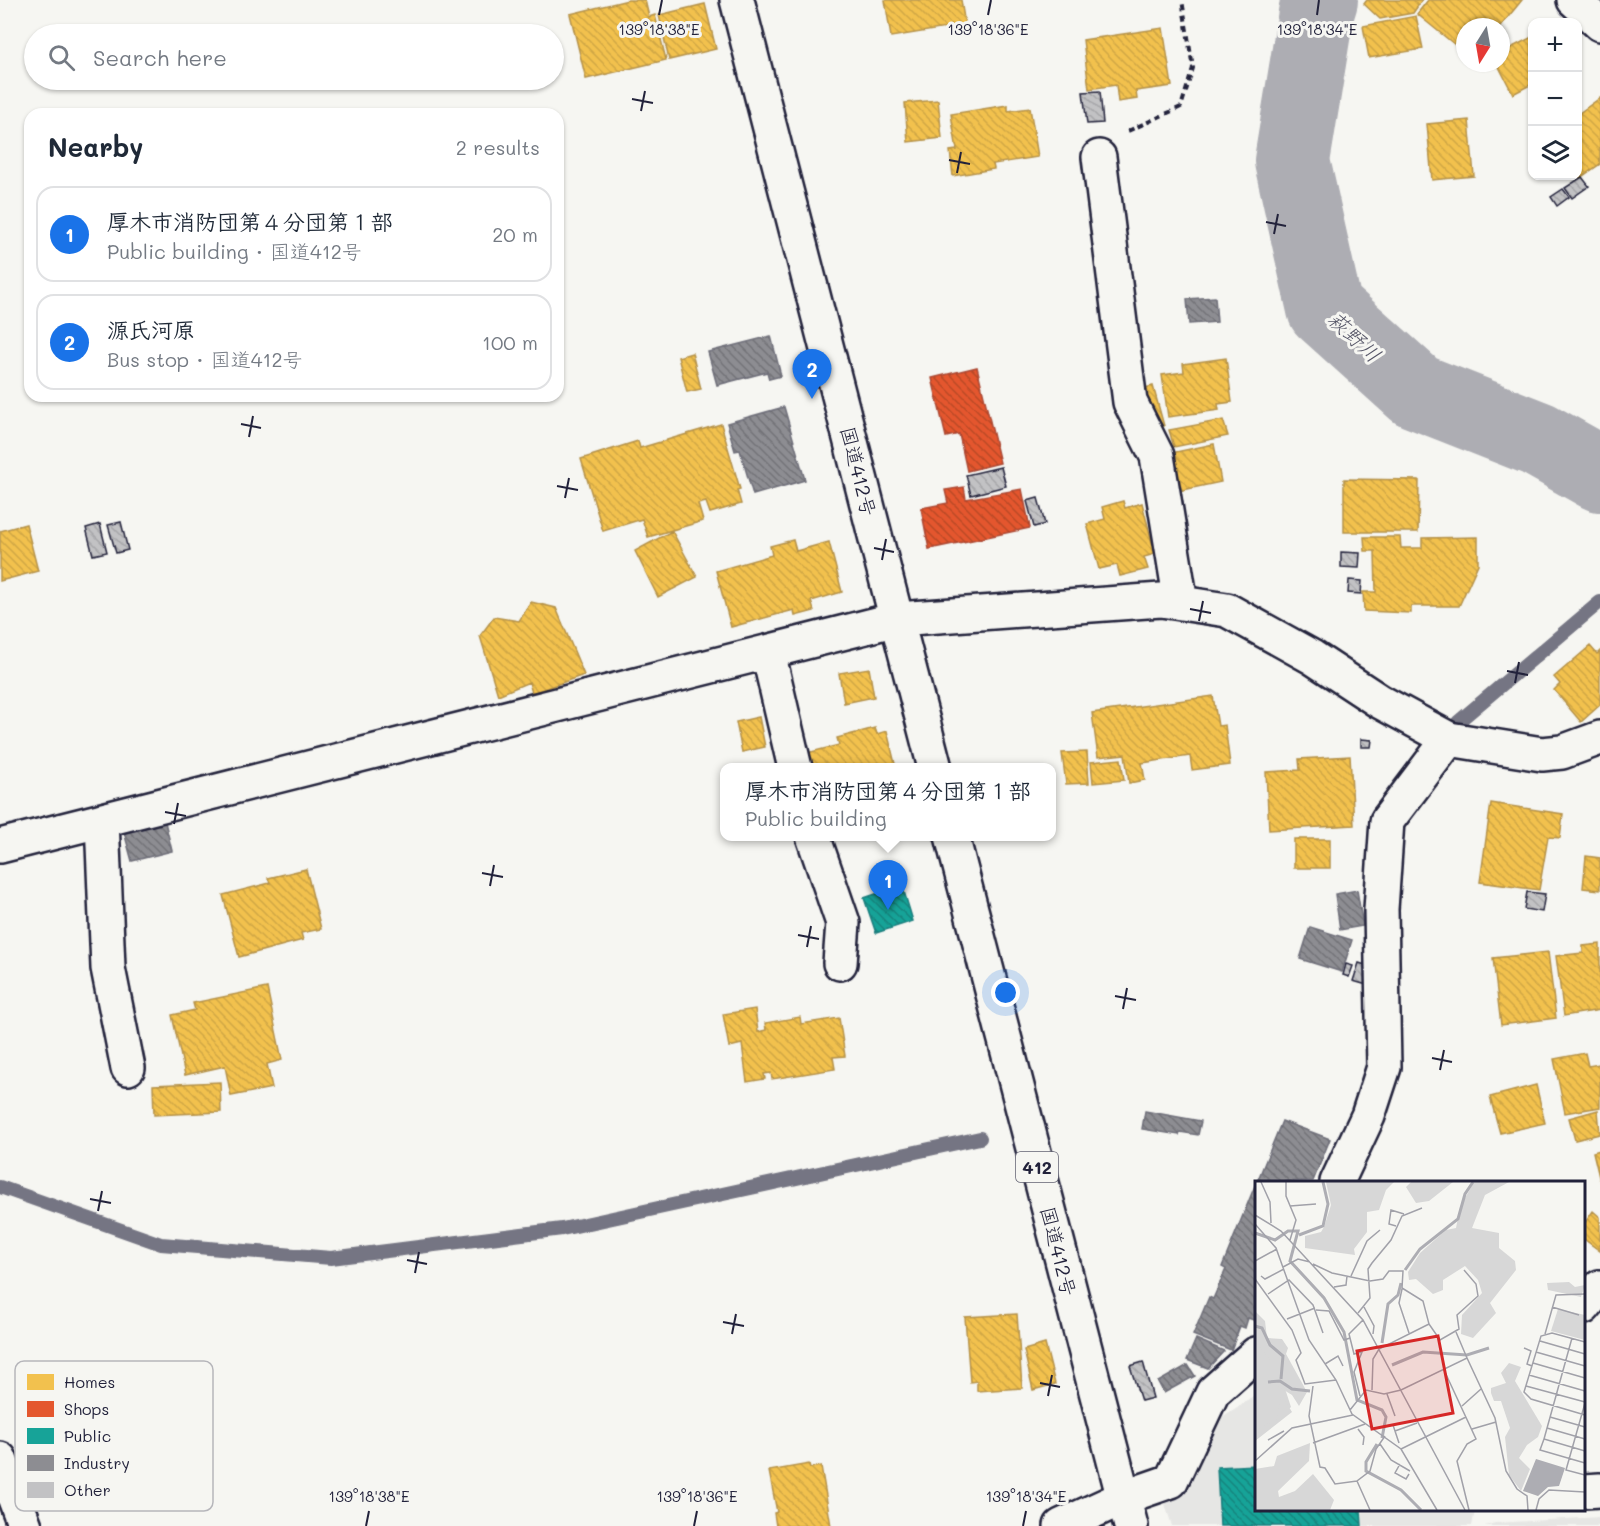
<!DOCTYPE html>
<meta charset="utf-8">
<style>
body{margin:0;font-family:Mali,"Klee One",sans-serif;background:#f6f6f7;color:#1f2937}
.controls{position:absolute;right:18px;top:18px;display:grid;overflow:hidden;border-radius:12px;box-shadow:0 2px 4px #0004}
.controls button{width:54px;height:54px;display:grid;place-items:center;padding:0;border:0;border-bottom:2px solid #e0e1e3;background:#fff;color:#1f2937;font:30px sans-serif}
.compass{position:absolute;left:1456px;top:18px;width:54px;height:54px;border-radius:50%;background:#fff;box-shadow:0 2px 4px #0004;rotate:191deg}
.you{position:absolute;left:1006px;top:993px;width:21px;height:21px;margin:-15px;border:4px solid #fff;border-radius:50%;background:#1a73e8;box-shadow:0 0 0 9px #1a73e833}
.badge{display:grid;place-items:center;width:39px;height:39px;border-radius:50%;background:#1a73e8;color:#fff;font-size:20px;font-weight:700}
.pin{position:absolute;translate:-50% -50px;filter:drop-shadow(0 2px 3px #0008)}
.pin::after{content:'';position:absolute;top:32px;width:21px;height:18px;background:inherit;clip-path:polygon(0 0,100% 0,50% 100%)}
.popup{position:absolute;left:720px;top:763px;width:336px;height:78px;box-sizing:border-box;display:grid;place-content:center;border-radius:12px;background:#fff;filter:drop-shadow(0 2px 4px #0005);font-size:20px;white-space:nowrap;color:#747a83}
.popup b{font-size:22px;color:#1f2937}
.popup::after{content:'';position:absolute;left:50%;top:100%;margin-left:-12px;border:12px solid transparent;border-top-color:#fff}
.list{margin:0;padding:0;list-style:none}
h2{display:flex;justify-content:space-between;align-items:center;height:78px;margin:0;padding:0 24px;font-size:26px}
h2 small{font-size:20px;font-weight:400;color:#747a83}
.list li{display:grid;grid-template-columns:39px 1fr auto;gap:18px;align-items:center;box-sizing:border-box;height:96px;margin:0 12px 12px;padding:0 12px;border:2px solid #e0e1e3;border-radius:18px}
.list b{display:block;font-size:22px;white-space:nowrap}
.list p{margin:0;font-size:20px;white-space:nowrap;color:#747a83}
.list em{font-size:20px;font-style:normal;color:#747a83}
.icon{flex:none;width:33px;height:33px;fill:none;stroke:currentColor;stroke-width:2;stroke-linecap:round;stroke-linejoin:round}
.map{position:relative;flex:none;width:1600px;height:1526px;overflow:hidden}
.search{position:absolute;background:#fff;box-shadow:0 2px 4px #0004;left:24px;top:24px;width:540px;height:66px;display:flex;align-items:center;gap:15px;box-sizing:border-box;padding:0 21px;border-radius:33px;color:#747a83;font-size:22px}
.panel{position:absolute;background:#fff;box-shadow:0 2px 4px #0004;left:24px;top:108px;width:540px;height:294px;border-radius:18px}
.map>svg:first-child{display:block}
</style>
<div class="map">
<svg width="1600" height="1526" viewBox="0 0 1600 1526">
<defs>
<pattern id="homes-back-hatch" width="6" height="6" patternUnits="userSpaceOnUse" patternTransform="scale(1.5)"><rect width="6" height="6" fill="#f2c14e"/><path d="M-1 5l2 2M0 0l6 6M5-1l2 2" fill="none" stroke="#cfa645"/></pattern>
<pattern id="shops-back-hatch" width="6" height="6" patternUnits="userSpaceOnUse" patternTransform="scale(1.5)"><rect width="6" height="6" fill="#e4572e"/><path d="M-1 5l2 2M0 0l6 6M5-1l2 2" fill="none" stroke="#b84828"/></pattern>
<pattern id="public-back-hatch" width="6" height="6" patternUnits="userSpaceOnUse" patternTransform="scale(1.5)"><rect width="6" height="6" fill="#17a398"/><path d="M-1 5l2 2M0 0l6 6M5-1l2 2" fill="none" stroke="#14847d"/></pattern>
<pattern id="industry-back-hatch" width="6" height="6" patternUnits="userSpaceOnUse" patternTransform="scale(1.5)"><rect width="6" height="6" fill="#8d8d92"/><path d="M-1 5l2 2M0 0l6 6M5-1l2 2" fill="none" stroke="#737378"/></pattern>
<pattern id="building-back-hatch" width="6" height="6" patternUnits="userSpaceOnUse" patternTransform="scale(1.5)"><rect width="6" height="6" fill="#c2c2c4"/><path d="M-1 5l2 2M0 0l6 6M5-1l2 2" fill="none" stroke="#a6a6a9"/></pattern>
</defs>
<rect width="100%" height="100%" fill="#f6f6f2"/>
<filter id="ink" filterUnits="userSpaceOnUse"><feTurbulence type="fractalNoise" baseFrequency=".0167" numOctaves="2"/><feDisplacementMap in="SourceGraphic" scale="12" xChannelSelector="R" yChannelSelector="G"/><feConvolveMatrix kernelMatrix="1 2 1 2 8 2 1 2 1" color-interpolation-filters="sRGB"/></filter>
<g filter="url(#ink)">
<!-- built -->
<path fill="#e6e6e4" d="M1256 1395V1510H1475L1472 1526H1172L1165 1504 1185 1489 1214 1422Z
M1600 1517V1526H1485L1495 1523Z"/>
<!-- homes -->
<path fill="url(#homes-back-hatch)" stroke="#b49148" stroke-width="1.5" d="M628 0H645L649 17 655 15 666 60 586 79 570 14Z
M885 0H961L965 25 891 37Z
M1367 0H1422L1413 13 1380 19 1364 4Z
M1428 0H1522L1500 27H1465V53L1417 14Z
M705 4 716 49 669 60 659 15Z
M1416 16 1423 49 1369 58 1363 26Z
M1163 28 1172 86 1136 91 1137 99 1118 102 1116 85 1089 89 1083 40Z
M1532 37V84L1513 94 1497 63H1501V53Z
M1600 98V164L1580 178 1578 174V114Z
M938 100 942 138 908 142 905 103Z
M1008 105V111L1030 108 1038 157 993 164 994 169 953 176 950 151 957 150 951 114Z
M1469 120 1474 176 1432 180 1427 124Z
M692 353 701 389 687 392 678 357Z
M1226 358 1232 402 1218 404 1219 410 1168 417 1162 375 1184 372 1183 364Z
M1153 386 1164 426 1152 429 1141 389Z
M1223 420 1228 436 1174 447 1169 430Z
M721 424 740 489 737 490 741 504 710 513 706 502 698 504 703 521 648 537 642 519 603 531 581 459 638 441 640 448Z
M1214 444 1221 482 1178 491 1171 453Z
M1344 479 1419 480 1418 532H1344Z
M1123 501 1125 508 1142 503 1155 554 1144 557 1148 569 1120 576 1117 565 1099 569 1087 524 1105 519 1102 507Z
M26 524 38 571 0 581V531Z
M672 531 697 577 658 597 635 551Z
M1364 537H1400L1401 548H1422V538L1478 537V564L1459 606H1411V613L1364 611 1363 592H1376L1375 551H1365Z
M793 540 796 551 829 542 842 592 811 601 814 611 795 616 794 610 731 627 716 571 772 555 770 546Z
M531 602 556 608 584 675 532 693 529 682 498 695 480 636 494 617 519 621Z
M1590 646 1597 654 1600 651V705L1581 722 1554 690 1560 684 1554 677Z
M869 668 874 697 844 703 839 673Z
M1213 696 1218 726 1225 725 1230 765 1192 770 1190 756 1142 763 1145 780 1129 783 1125 754 1098 757 1092 713Z
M759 717 765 747 742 752 736 722Z
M875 728 877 734 887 731 896 768H811L807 753 839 745 837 738Z
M1087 752 1089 783 1066 784 1062 753Z
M1350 756 1354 825 1269 830 1266 772 1300 770 1299 759Z
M1121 759 1124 780 1093 783 1091 762Z
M1491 803 1563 814 1560 838 1548 837 1539 890 1480 882Z
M1294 839H1330V868H1294Z
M1586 856 1600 858V890L1583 888Z
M306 869 321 929 301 933 303 940 239 957 223 895 270 883 268 878Z
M1600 944V1010L1564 1016 1556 956 1583 953V946Z
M1548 952 1556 1018 1501 1025 1493 958Z
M267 988 282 1060 267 1064 272 1088 231 1096 225 1066 185 1075 172 1015 195 1010 193 1003Z
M755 1009 758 1032 766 1030 765 1023 800 1017 801 1024 839 1018 845 1056 833 1057 835 1069 772 1079 771 1073 764 1074 765 1079 747 1082 742 1044 729 1047 723 1014Z
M1585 1053 1588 1066 1600 1064V1107L1565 1113 1554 1059Z
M220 1082 221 1112 154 1115 153 1085Z
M1536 1085 1545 1123 1500 1133 1490 1097Z
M1598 1110 1600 1134 1575 1140 1569 1118Z
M1600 1150V1181L1593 1152Z
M1593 1211 1600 1217V1251L1584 1239V1224Z
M1017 1314 1022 1388 977 1391V1381L970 1382 965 1317Z
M1045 1344 1055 1384 1033 1390 1024 1350Z
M809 1464 810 1468 821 1466 831 1526H776L774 1513 777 1512 769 1471Z"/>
<!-- shops -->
<path fill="url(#shops-back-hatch)" stroke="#aa4732" stroke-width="1.5" d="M977 367 1000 463 967 471 959 434 946 437 932 378Z
M964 487 966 499 1022 489 1030 528 929 549 921 508 948 503 945 490Z"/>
<!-- public -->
<path fill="url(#public-back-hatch)" stroke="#1a7c7c" stroke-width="1.5" d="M902 885 913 921 876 933 864 898Z
M1256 1465V1510H1361L1362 1526H1220L1217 1467Z"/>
<!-- industry -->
<path fill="url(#industry-back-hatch)" stroke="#6d6d78" stroke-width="1.5" d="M1215 297 1217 322 1189 324 1187 299Z
M771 336 781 376 769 379 767 372 717 385 708 352Z
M784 407 805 480 753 495 740 450 735 451 727 423Z
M165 822 172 851 132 861 124 832Z
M1357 890 1363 926 1340 930 1335 894Z
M1310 927 1352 940 1342 972 1300 959Z
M1145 1111 1201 1121 1198 1135 1180 1132 1179 1135 1142 1129Z
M1282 1121 1330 1139 1313 1181 1257 1182Z
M1256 1183V1321L1248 1318 1245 1328 1240 1326 1231 1350 1193 1335 1209 1297 1213 1299 1226 1269 1222 1267Z
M1196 1339 1224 1351 1208 1368 1187 1360Z
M1188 1365 1195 1376 1164 1393 1158 1382Z"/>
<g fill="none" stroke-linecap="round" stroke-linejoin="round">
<!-- stream -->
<path stroke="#757583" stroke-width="14" d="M1458 722 1600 602
M0 1187 161 1244 331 1258 562 1229 980 1138"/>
<!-- river -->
<path stroke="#adadb3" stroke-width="76" d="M1320 0 1316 13 1292 161 1325 309 1416 391 1538 439 1600 474"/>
</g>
<!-- building -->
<path fill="url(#building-back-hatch)" stroke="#22223b" stroke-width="1.5" d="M1100 91 1103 123 1087 124 1083 92Z
M1582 177 1589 186 1572 198 1565 188Z
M1563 189 1569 197 1557 206 1551 197Z
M1001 467 1006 486 971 495 966 475Z
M1038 498 1045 524 1034 527 1027 501Z
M121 522 128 550 116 553 108 525Z
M100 524 107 552 93 555 86 528Z
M1341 552 1360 553 1359 568 1341 567Z
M1349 580 1362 581 1361 594 1348 593Z
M1361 739 1372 740 1371 747H1361Z
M1527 892 1545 894 1542 912 1524 909Z
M1359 963 1372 967 1367 985 1353 981Z
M1346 964 1353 966 1349 977 1343 975Z
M1143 1362 1153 1398 1141 1401 1130 1366Z"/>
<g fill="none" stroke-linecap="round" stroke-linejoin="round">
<defs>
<path id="minor" d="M1574 0 1600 24
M1099 157 1130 402 1157 456 1181 603
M768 652 795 768
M102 820 108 968 128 1068
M813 836 843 923 840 963
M0 846 897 619 1161 600 1227 610 1312 657 1379 701 1449 739 1542 754 1562 752 1600 738
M1337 1182 1368 1116 1384 1067 1381 909 1387 821 1449 739
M1584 1307 1600 1287
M0 1459 25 1526
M1584 1491 1600 1490
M1061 1526 1122 1498 1171 1481 1213 1392 1256 1354"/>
<path id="highway" d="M737 0 935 768
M952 836 1131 1526"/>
</defs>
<!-- minor casing -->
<use href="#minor" stroke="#22223b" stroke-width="38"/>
<!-- highway casing -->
<use href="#highway" stroke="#22223b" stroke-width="38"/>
<!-- path -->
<path stroke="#22223b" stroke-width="4" stroke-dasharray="6 4.5" stroke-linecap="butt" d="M1128 131 1181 107 1193 68 1182 0"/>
<!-- minor -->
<use href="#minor" stroke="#f6f6f2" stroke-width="33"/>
<!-- highway -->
<use href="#highway" stroke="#f6f6f2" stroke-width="33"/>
</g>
</g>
<!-- ticks -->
<path fill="none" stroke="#22223b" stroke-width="2" d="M659 15 662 0M988 15 991 0M1317 15 1319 0M632 99 653 103M641 111 645 91M949 160 970 164M957 173 961 152M1266 222 1286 226M1274 234 1278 214M241 424 261 428M249 437 253 416M557 486 578 490M565 498 569 478M874 548 894 552M882 560 886 539M1190 609 1211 613M1199 621 1203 601M1507 671 1528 675M1515 683 1519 662M165 812 186 816M174 824 178 803M482 873 503 877M490 886 494 865M798 935 819 939M807 947 811 926M1115 996 1136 1000M1123 1009 1127 988M1432 1058 1452 1062M1440 1070 1444 1050M90 1199 111 1203M98 1211 102 1191M407 1260 427 1264M415 1273 419 1252M723 1322 744 1326M732 1334 736 1314M1040 1383 1060 1387M1048 1396 1052 1375M366 1526 369 1511M694 1526 697 1511M1023 1526 1026 1511"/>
<g text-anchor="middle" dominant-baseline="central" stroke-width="6" stroke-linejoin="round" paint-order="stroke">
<!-- shield labels -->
<rect fill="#f6f6f2" stroke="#626272" stroke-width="1.5" x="1016" y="1152" width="42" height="30" rx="4.5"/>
<g font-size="18" font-weight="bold" fill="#22223b">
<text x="1037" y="1167">412</text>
</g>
<!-- street labels -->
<g font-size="20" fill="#22223b" stroke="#f6f6f2">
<text transform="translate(859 471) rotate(76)">国道412号</text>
<text transform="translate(1059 1251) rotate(76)">国道412号</text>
</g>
<!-- water labels -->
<g font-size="21" font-style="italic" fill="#535365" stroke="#f6f6f2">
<text transform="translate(1355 336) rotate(43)">萩野川</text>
</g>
</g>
<!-- overview -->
<g transform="translate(1255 1181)">
<rect width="330" height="330" fill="#f6f6f2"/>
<path d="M0 150 17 168 36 226 0 260Z" fill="#d7d7d7"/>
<path d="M71 1H139L131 9 124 29 112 31V51L99 68 100 74 50 67V55L66 51 69 46 76 24ZM156 1H198L174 20 161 22 151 6ZM219 1H254L230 14 217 47 244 52V67L260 80 261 89 235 122 241 132 218 157 206 153 207 134 227 112 223 99 210 85 188 99V109L178 113 161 98 154 99 153 91 165 72 191 49 201 47 205 26ZM314 101 320 106 330 104 326 116 293 109 292 102ZM0 130 10 140 12 157 27 158 33 167 31 173 52 211 44 225 37 214 19 203 16 180 0 160ZM254 182 266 186 260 200 287 245 283 256 272 264 264 277 275 288 266 310 254 294 250 256 255 247 246 220H239L236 212V207L251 202 246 192ZM26 213 37 231 0 260 5 247 22 238ZM55 262 54 280 23 310 24 316 40 310 58 293 79 319 75 329H0V288L19 285 22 275Z" fill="#d7d7d7"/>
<path d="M303 128 330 134V159L296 150Z" fill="#d7d7d7"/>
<path d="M281 278 310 287 304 305 293 306 283 315 268 310Z" fill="#adadb3"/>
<path fill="none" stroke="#adadb3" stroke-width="3" d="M0 52 20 59 33 50H43L35 80 69 117 89 151 102 219 127 229 131 236 127 257M44 54 68 45 73 23 68 1M150 89 165 68 203 38 210 13 218 1M0 145 7 147 15 164 28 175 26 198M127 162 133 123 143 114 146 102M137 184 168 171 212 174 234 167M13 201 25 200 37 208 55 210M122 263 111 281V290L146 309 166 329"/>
<path fill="none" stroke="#a1a1a9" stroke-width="1.5" d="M6 1 15 21 16 42M31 1V15L41 39 35 59M35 25 61 23M0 34 26 50 108 139 210 329M0 43 21 67 54 159 81 199 97 233 146 268 182 329M141 45 134 43 136 29 149 33M0 80 22 68M58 83 77 92 115 100 128 98 134 90H148L147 107 168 120 174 143 124 168 118 178 117 209M28 86 43 78 55 81M6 95 10 98 29 88M96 95 112 60 125 49M0 98 37 149 46 172 41 179 50 203 81 199M79 106 91 104 92 95M147 108 144 122 154 152M13 113 34 99 58 124 68 152M109 126 119 145 118 153M297 126 324 134M61 129 74 130 89 159 95 157M103 132 115 117 113 88 117 82 136 59 147 35 167 27M32 138 60 127M174 143 185 159 204 148 202 134 223 115 221 103 209 89M201 151 212 177M290 153 301 114 330 113M317 157 289 258 330 270M285 160 330 173M330 161 297 152 286 155 269 211 276 218 330 234M269 167 276 170 272 183 277 185M281 171 330 185M278 182 330 197M70 183 83 175 88 185M189 189 221 258 212 263 202 280 214 329M274 194 330 210M58 205 54 235 65 286 70 287 80 303 102 300M271 205 330 221M132 213 140 235M105 215 99 191 107 171 99 173 94 153 108 139M330 222 311 289 330 294M207 225 226 208M95 229 111 209 129 213 146 209 212 177 240 237 251 290 262 308 272 315 273 329M295 236 330 246M138 244 144 262M292 247 330 258M103 248 109 256 108 264M217 248 241 241M140 250 162 242M289 258 285 269 330 282M13 259 29 250M58 262 110 243M125 263 136 279 155 290M146 268 211 236M0 280 37 247 98 234M145 283 140 292 151 298 154 293M115 329 102 300 115 290 121 268 130 255M281 329 284 318 294 309 330 311"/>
<path fill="#d62828" fill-opacity="0.15" stroke="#d62828" stroke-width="3" d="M183 155 198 232 117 248 102 170Z"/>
<rect width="330" height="330" fill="none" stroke="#22223b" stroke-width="3"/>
</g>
<!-- legend -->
<rect x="15" y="1361" width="198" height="150" rx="9" fill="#f6f6f2" stroke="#b6b6bb" stroke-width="1.5"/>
<rect x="27" y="1374" width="27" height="16" fill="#f2c14e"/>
<rect x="27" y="1401" width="27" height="16" fill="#e4572e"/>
<rect x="27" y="1428" width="27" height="16" fill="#17a398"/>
<rect x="27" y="1455" width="27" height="16" fill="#8d8d92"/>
<rect x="27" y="1482" width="27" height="16" fill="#c2c2c4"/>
<g font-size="16" fill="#22223b">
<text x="64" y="1388">Homes</text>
<text x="64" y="1415">Shops</text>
<text x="64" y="1442">Public</text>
<text x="64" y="1469">Industry</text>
<text x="64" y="1496">Other</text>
</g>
<g font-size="15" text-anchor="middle" fill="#22223b" stroke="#f6f6f2" stroke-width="6" stroke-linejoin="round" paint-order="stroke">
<text x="659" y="35">139°18'38"E</text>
<text x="988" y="35">139°18'36"E</text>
<text x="1317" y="35">139°18'34"E</text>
<text x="369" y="1502">139°18'38"E</text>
<text x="697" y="1502">139°18'36"E</text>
<text x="1026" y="1502">139°18'34"E</text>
</g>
</svg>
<div class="controls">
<button>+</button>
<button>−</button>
<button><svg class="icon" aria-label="layers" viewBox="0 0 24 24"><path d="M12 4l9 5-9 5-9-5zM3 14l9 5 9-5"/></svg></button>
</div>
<svg class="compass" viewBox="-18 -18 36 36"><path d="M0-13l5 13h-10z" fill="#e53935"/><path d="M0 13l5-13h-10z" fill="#747a83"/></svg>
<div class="you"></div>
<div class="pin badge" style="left:888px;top:910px">1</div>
<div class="popup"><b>厚木市消防団第４分団第１部</b>Public building</div>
<div class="pin badge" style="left:812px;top:399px">2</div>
<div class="search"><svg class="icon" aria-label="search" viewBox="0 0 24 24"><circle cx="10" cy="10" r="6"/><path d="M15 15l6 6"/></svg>Search here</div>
<section class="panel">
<h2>Nearby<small>2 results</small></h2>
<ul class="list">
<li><span class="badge">1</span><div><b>厚木市消防団第４分団第１部</b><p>Public building · 国道412号</p></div><em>20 m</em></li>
<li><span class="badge">2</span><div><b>源氏河原</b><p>Bus stop · 国道412号</p></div><em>100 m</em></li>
</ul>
</section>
</div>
